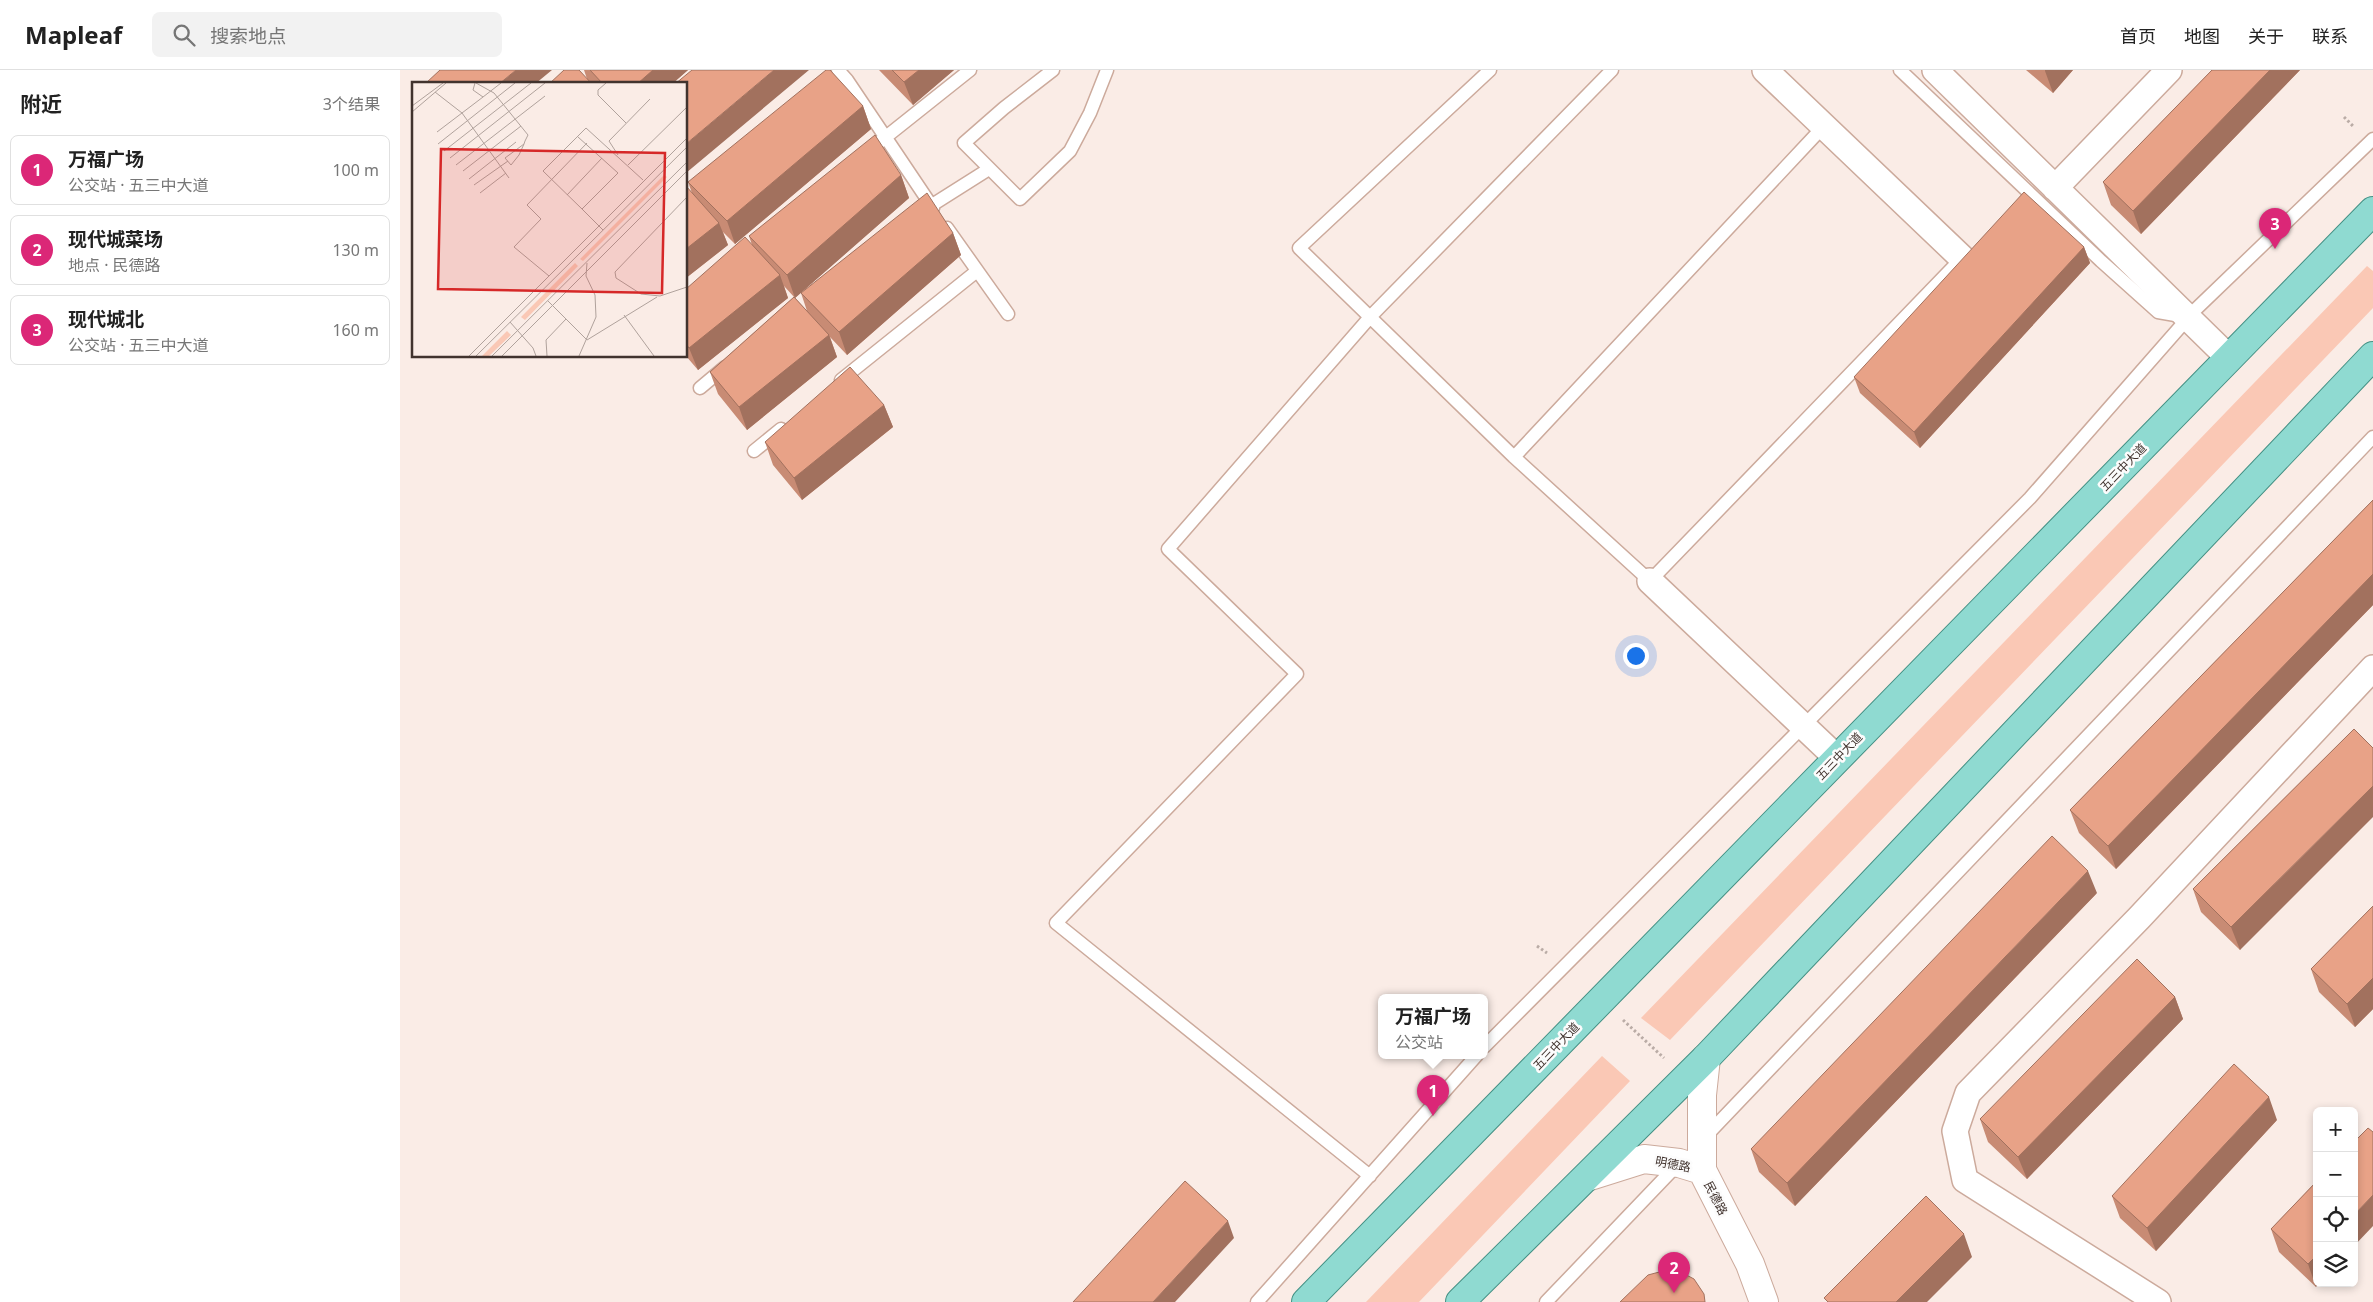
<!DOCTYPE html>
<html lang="zh">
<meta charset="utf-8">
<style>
body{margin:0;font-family:"Noto Sans","Noto Sans SC",sans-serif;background:#f2f2f2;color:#222}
.controls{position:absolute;right:15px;bottom:15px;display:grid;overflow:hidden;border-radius:8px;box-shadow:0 2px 8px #0003}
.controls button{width:45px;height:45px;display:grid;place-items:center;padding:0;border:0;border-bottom:1px solid #e0e0e0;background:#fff;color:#222;font:25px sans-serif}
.you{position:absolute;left:1235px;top:585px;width:18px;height:18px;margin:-12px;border:4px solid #fff;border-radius:50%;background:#1a73e8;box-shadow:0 0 0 8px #1a73e833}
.badge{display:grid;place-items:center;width:32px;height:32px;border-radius:50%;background:#db2777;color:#fff;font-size:16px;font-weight:700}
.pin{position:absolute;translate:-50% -41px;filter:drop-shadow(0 1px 2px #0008)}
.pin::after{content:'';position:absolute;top:26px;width:18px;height:15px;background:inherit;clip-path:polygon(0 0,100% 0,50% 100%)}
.popup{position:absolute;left:978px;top:924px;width:110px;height:65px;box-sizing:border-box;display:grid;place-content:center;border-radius:8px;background:#fff;filter:drop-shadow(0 1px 4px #0005);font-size:16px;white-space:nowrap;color:#767676}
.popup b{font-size:19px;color:#222}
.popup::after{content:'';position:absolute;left:50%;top:100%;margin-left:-10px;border:10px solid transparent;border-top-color:#fff}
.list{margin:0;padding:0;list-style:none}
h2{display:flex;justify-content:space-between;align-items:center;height:65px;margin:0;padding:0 20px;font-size:21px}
h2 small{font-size:16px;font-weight:400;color:#767676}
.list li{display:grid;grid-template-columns:32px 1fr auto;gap:15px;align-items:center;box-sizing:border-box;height:70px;margin:0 10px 10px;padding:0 10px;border:1px solid #e0e0e0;border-radius:8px}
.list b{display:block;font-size:19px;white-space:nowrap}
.list p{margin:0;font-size:16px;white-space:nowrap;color:#767676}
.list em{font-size:16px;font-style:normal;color:#767676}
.icon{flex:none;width:28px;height:28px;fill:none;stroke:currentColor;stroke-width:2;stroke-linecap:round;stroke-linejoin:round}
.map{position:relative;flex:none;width:1973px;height:1232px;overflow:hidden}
header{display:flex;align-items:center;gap:30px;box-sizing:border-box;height:70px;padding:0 25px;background:#fff;border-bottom:1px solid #e0e0e0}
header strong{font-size:24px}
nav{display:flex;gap:28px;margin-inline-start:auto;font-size:18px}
.search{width:350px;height:45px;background:#f2f2f2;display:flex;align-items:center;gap:12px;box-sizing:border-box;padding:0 18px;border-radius:8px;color:#767676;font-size:19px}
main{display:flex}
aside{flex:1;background:#fff}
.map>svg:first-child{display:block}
</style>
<header>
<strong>Mapleaf</strong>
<div class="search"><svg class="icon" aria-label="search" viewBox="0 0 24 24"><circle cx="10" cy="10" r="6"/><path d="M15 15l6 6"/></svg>搜索地点</div>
<nav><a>首页</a><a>地图</a><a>关于</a><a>联系</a></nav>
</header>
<main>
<aside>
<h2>附近<small>3个结果</small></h2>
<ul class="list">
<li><span class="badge">1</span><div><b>万福广场</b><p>公交站 · 五三中大道</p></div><em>100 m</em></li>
<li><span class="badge">2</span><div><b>现代城菜场</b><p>地点 · 民德路</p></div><em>130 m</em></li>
<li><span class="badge">3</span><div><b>现代城北</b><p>公交站 · 五三中大道</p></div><em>160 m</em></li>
</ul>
</aside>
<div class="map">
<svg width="1973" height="1232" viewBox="0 0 1973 1232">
<rect width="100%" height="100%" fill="#faece6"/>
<!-- green -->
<path fill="#fac8b5" d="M1967 196 1973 201V238L1270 970 1241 948Z
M1202 986 1230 1011 1019 1232H966Z"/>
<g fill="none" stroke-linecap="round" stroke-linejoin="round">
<defs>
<path id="service" d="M438 0 447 10 533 138
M653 0 604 38 564 73 620 129 670 81 690 43 707 0
M1090 0 899 178 1114 387 1250 511 1562 188
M1500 0 1701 191 1758 242 1781 246
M467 82 570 0
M521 142 589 99
M547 158 608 244
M441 310 577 201
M300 318 325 297
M354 381 381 359
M1114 387 1424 56
M1084 977 1630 428 1795 240 1973 69
M1304 1068 1973 367
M970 1106 656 853 897 604 768 479 971 246 1212 0
M857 1232 1077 985
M1146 1232 1279 1093"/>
<path id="minor" d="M1365 0 1562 188
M1535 0 1829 288
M1655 118 1769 0
M1250 511 1437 688
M1758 1232 1565 1110 1555 1061 1568 1023 1739 848 1973 598"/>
<path id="tertiary" d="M1306 988 1302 1025V1100L1350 1194 1364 1232
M1187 1107 1244 1089 1279 1093 1302 1100"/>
<path id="primary" d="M906 1232 1973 141
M1060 1232 1306 988 1973 286"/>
</defs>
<!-- service casing -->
<use href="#service" stroke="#ccaa9c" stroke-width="15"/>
<!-- minor casing -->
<use href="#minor" stroke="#ccaa9c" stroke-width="28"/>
<!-- tertiary casing -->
<use href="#tertiary" stroke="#ccaa9c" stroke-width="30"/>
<!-- primary casing -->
<use href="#primary" stroke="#449084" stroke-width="30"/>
<!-- path -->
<path stroke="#baaca6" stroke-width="3" stroke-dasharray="2.5 2.5" stroke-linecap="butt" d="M1944 47 1954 57
M1137 876 1147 883
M1223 950 1264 988"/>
<!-- service -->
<use href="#service" stroke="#fff" stroke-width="12"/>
<!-- minor -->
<use href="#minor" stroke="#fff" stroke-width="25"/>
<!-- tertiary -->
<use href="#tertiary" stroke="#fff" stroke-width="28"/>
<!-- primary -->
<use href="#primary" stroke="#8fdad1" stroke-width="28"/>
</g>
<!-- wall -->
<path fill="#c88b74" d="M184 0H288L272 14H149L187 9Z
M479 0H554L513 35Z
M1626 0H1673L1653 23Z
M1812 0H1900L1741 164 1711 135 1703 112Z
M463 36 471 59 335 174 323 162 328 175 286 208V116L292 123 288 112Z
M501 105 509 128 395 228 407 241 401 223 553 163 561 185 447 285 430 267 437 287 347 360 318 324 310 302 394 227 384 216 388 228 298 300 286 286V219L352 175 349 166Z
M1684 177 1690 193 1520 378 1460 323 1454 307Z
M484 335 493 357 402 430 373 395 365 372Z
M1973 430V535L1716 799 1679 763 1670 740Z
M1954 659 1840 880 1801 842 1793 819Z
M1697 823 1395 1136 1359 1102 1351 1079Z
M1973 836V939L1955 957 1919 922 1911 899Z
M1775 927 1783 949 1627 1109 1588 1072 1580 1049Z
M1877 1050 1756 1181 1720 1148 1712 1126Z
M1917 1111 1916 1217 1879 1182 1871 1159Z"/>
<!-- shaded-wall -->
<path fill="#a2715e" d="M116 0H152L135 14H99Z
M253 0H288L272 14H237Z
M374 0H409L286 103V74Z
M519 0H554L513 35 504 12Z
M1645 0H1673L1653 23 1645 1Z
M1870 0H1900L1741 164 1733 141Z
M463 36 471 59 335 174 327 151Z
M501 105 509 128 395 228 387 205Z
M319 153 328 175 286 208V179Z
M553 163 561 185 447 285 439 262Z
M1684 177 1690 193 1520 378 1514 362Z
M380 205 388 228 298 300 289 278Z
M429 265 437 287 347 360 339 337Z
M484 335 493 357 402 430 394 408Z
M1973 504V535L1716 799 1708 776Z
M1973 716V747L1840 880 1831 857Z
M1688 801 1697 823 1395 1136 1387 1113Z
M1973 908V939L1955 957 1947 934Z
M1775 927 1783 949 1627 1109 1618 1087Z
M1869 1027 1877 1050 1756 1181 1747 1158Z
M1973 1125V1156L1954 1176V1145Z
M828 1151 834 1168 775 1232H753Z
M1564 1164 1572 1187 1527 1232H1496Z
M1917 1185V1213H1919L1916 1217 1908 1194Z"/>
<!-- building -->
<path fill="#e8a287" stroke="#a2715e" d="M40 0H116L99 14H27L26 13Z
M164 0H179L192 14H149Z
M190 0H253L237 14H203Z
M292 0H374L286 74V14H275Z
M426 0H430L463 36 327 151 288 112Z
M492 0H519L504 12Z
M1812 0H1870L1733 141 1703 112Z
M475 65 501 105 387 205 349 166Z
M286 116 319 153 286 179Z
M1624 122 1684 177 1514 362 1454 307Z
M527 123 553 163 439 262 401 223Z
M345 167 380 205 289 278 286 274V219Z
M394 227 429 265 339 337 310 302Z
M450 297 484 335 394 408 365 372Z
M1973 430V504L1708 776 1670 740Z
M1954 659 1973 678V716L1831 857 1793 819Z
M1652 766 1688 801 1387 1113 1351 1079Z
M1973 836V908L1947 934 1911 899Z
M1737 889 1775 927 1618 1087 1580 1049Z
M1834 994 1869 1027 1747 1158 1712 1126Z
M1968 1058 1973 1062V1125L1954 1145V1072Z
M785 1111 828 1151 753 1232H673Z
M1917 1111V1185L1908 1194 1871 1159Z
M1526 1126 1564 1164 1496 1232H1428L1424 1228Z
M1263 1201H1279L1294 1209 1304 1224 1305 1232H1220L1248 1205Z"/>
<g text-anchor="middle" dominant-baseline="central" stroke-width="5" stroke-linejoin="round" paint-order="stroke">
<!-- street labels -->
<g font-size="12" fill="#41332e" stroke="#fcfcfc">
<text transform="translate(1723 397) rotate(-46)">五三中大道</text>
<text transform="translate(1439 686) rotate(-46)">五三中大道</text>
<text transform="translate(1156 976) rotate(-46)">五三中大道</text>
<text transform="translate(1273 1094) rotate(11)">明德路</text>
<text transform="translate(1316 1128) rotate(63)">民德路</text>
</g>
</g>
<!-- overview -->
<g transform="translate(12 12)">
<rect width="275" height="275" fill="#faece6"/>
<path d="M252 93 255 95 171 179 168 177ZM163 181 166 184 113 238 109 235ZM95 249 99 253 77 274H70Z" fill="#fac8b5"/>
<path fill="none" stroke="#b0a29c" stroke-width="1" d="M63 1 61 8 71 15 89 1M64 1 82 11 116 53 113 59 112 62 107 73 99 83 93 76 112 62M194 1 186 8V13L214 41M23 10 50 31 97 96M0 24 31 1M0 30 34 1M25 50 71 15M166 55 206 91 170 127 131 89 174 46 231 98M26 62 103 1M32 69 119 1M206 73 197 59 238 17M38 76 133 1M44 83 133 14M216 83 275 25M51 89 109 44M57 97 104 60M62 103 96 79M68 111 94 91M155 113 190 76M275 115 203 190 204 196 229 212 248 214 275 205M170 127 191 148M137 194 102 165 129 137 115 123 175 61M136 219 175 258 245 215M212 233 242 274M98 240 121 266 124 274M57 274 275 56M64 274 275 65M80 274 275 80M90 274 275 89M135 274 134 258 154 237M167 274 184 235 183 213 174 194 175 181"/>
<path fill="#d62828" fill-opacity="0.15" stroke="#d62828" stroke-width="2.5" d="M29 67 253 71 250 211 26 207Z"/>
<rect width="275" height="275" fill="none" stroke="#41332e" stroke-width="2.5"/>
</g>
</svg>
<div class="controls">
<button>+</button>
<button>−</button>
<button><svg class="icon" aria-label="locate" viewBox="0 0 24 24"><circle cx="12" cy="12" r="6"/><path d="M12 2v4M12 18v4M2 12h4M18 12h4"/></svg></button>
<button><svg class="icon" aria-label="layers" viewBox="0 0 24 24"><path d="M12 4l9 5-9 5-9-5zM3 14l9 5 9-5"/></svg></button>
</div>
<div class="you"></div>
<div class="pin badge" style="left:1033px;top:1046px">1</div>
<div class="popup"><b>万福广场</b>公交站</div>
<div class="pin badge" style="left:1274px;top:1223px">2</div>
<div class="pin badge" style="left:1875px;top:179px">3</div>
</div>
</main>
